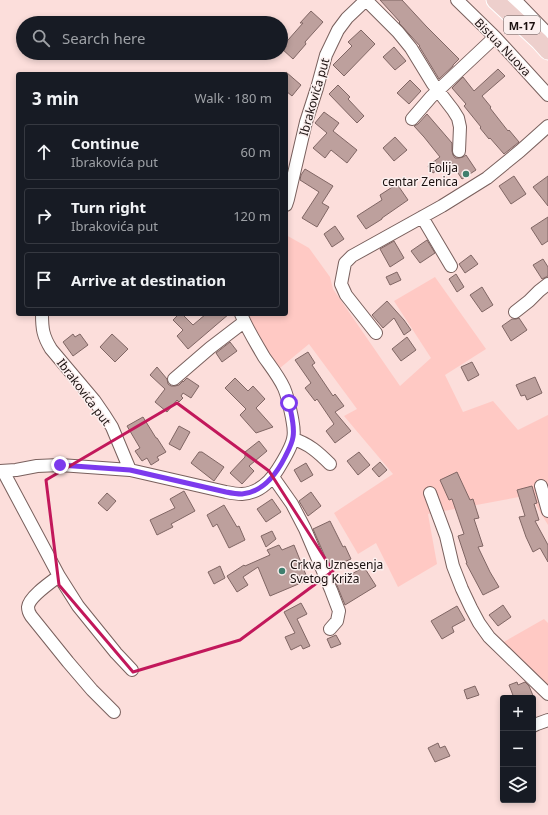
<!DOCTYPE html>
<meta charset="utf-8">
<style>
body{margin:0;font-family:"Noto Sans",sans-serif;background:#242831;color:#f1f3f6}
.controls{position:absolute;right:12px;bottom:12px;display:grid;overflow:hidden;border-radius:4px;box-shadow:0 2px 6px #0003}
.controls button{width:36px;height:36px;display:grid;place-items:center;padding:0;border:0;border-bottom:1px solid #363941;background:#171b24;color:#f1f3f6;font:20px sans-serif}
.stop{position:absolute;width:12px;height:12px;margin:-9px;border:3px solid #7c3aed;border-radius:50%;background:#fff}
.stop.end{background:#7c3aed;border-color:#fff;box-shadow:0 1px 4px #0008}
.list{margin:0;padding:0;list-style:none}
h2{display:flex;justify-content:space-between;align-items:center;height:52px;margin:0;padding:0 16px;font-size:17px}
h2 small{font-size:13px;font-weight:400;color:#9ea1a6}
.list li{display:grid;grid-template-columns:26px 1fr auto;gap:12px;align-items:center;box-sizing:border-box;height:56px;margin:0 8px 8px;padding:0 8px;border:1px solid #363941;border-radius:4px}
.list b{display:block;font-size:15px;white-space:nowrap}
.list p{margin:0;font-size:13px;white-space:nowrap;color:#9ea1a6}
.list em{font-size:13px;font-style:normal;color:#9ea1a6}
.icon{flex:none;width:22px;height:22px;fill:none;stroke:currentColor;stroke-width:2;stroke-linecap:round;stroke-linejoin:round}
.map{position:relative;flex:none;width:548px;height:815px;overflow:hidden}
.search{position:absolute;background:#171b24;box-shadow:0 2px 6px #0003;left:16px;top:16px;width:272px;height:44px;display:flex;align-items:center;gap:10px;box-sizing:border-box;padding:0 14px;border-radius:22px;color:#9ea1a6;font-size:15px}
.panel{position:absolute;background:#171b24;box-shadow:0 2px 6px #0003;left:16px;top:72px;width:272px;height:244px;border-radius:4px}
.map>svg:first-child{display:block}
</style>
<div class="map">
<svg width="548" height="815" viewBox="0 0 548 815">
<rect width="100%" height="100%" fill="#fcdedb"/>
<!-- green -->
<path fill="#ffc9c4" d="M286 235 309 248 330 277 333 289 400 386 431 358 394 301 435 277 486 349 445 375 463 412 493 401 518 430 548 415V525L530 495 428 514 437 564 398 587 376 543 358 554 334 513 393 474 344 416 357 409 309 344 274 373 242 314H286Z
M544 619 548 623V692L502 643Z"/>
<!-- building -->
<path fill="#bda09d" stroke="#806664" d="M380 0H402L426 26 459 59 453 65V66L439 79 419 46H420L399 23 400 22Z
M311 11 323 22 305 42 306 44 293 59 281 48 303 23H300Z
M361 30 375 44 344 76 333 65 352 46 348 42Z
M394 47 406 61 395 70 383 57Z
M498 69 505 76 482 96 491 107 490 108 508 131 509 130 519 142 504 154 490 138 489 139 480 128 481 127 464 106 466 104 452 88 463 77 474 91Z
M286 72 301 85 292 96 286 91Z
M410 80 421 91 409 104 397 93Z
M338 85 350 97 348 99 364 116 357 123 329 94Z
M324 112 339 123 333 131 357 150 347 163 331 150 325 158 313 148 327 133 315 123Z
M427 114 452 143V151L453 155 455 158H459L463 157 466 155 476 170 462 179 450 161 433 173 428 166 440 157 424 137 414 126 418 124Z
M395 137 407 150 394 161 383 148Z
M305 169 333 186 322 203 329 207 317 227 302 218 319 192 300 180 301 175Z
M514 176 526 194 511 204 499 186Z
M548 176V206L533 187Z
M397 184 408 200 382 218V219L366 229 357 216 382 200 380 195Z
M548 217V241L542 245 531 228Z
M335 226 344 239 332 247 324 234Z
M427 240 435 253 420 263 411 251Z
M394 241 404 258 390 267 380 249Z
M471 255 478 264 465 273 459 264Z
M543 259 548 267V276L542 279 533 265Z
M397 272 401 280 390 285 386 277Z
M456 274 464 287 457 292 449 279Z
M482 287 493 305 482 312 470 295Z
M387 301 404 320 411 330 404 335 394 318 383 328 372 315Z
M179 314H182L193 325 206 314H229L188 349 177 336 183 330 173 320Z
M519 318 527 330 511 341 502 326 512 319H516Z
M73 334 75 337 80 334 88 345 73 356 63 342Z
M112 334 128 349 115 362 100 347Z
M407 337 416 350 401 361 392 349Z
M230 342 237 351 222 362 216 353Z
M308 352 315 363 312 365 333 396 335 394 344 406 335 412 351 431 335 443 326 431 334 424 317 399 315 401 305 388 311 383 295 360Z
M472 362 479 375 468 381 461 367Z
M157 367 167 379 168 384 171 386H175L179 385 183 381V382L187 378 199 386 191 398 183 393 181 396 183 398 179 402 177 400 167 412 155 402 165 389 150 375Z
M535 377 542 393 527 400 525 395 521 396 516 385Z
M235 378 248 391 253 386 265 399 256 408 273 427 256 433 240 415 246 409 225 388Z
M143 417 156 438H157L166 452 157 457 159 460 151 465 147 458 142 461 135 451 140 448 127 426Z
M179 426 190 432 180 450 169 444Z
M259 441 267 451 249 466 254 471 242 484 230 473 245 457V452Z
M199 452H202L224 467 214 481 191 463Z
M359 452 370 465 358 475 347 461Z
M380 462 387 470 379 477 372 469Z
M306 463 313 475 301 482 294 470Z
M457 472 470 500 473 499 479 518 474 519 483 546 478 547 490 572 499 587 483 595 466 563H467L458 536 464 534 452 499 449 500 440 480Z
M532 486 537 503 534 504 539 520 535 521 548 545V562L540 548 533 552 526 537 519 517 525 516 517 490Z
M184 491 195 511 171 524 173 527 157 535 150 520 175 508 170 499Z
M311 492 321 506 308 516 299 501Z
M107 493 116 501 107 511 98 503Z
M272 499 281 512 266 522 257 509Z
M224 505 237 527 239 526 245 540 229 548 217 524 213 527 207 515Z
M330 521 343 547 345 546 351 559 330 568 313 529Z
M272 531 276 539 266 547 261 536Z
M279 545 282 550 294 545 308 580 270 596 258 567 243 577 248 585 237 592 227 576 244 565 245 566 270 555 267 550Z
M220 566 225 578 214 584 208 572Z
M364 567 376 586 345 605 336 583Z
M301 603 307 614 297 619 310 646 303 649 301 645 291 650 285 637 295 633 284 612Z
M503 605 511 617 498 626 489 615Z
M457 606 465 620 452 627 454 632 442 639 431 621Z
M336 635 341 644 331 648 327 639Z
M517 682 518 685 525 682 529 686 534 698H514L509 685Z
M475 686 479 695 467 699 464 690Z
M438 743 440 748 445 746 450 756 435 762 428 748Z"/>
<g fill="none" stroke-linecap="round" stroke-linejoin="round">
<defs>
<path id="minor" d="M457 0 495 37 548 95
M515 0 548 34
M412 119 431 97 495 37
M286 205 288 199 306 122 317 88 326 55 338 30 347 18 366 0 398 32 411 48 433 84 453 110 458 118 460 127 459 151
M422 217 451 266
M515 312 529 301 539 291 548 284
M42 314C42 329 43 336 51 349L94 400 105 416 112 427 130 470
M376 333 346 295 341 284 345 263 352 256 442 206 487 178 520 151 548 126
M174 379 210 348 244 322
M293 439C308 443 319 453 330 464
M0 471 16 470 37 466 60 465 130 470 226 492C231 493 237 494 242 494 258 493 270 482 278 469 283 461 291 448 293 439 295 432 293 424 292 418 290 408 288 397 284 388 279 377 271 367 264 357 256 343 247 329 241 314
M3 471 59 576 78 606 116 653 132 670
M273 477 292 504 305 529 331 590 339 611 337 621 330 629
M541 486 548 511
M430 493 446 536 453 566 462 589 471 608 479 623 489 637 548 694
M59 576C51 582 29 597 28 607 28 610 29 613 31 616L68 662 92 690 114 712
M533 726 537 724 548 720"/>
<path id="highway" d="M495 0 539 41 548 51"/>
</defs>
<!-- minor casing -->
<use href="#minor" stroke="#79605d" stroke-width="14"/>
<!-- highway casing -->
<use href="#highway" stroke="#fff" stroke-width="19"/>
<!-- minor -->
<use href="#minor" stroke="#fff" stroke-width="12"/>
<!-- highway -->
<use href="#highway" stroke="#edcfcc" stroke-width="17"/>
</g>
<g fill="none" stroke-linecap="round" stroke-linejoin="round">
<!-- route -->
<path stroke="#7c3aed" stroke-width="5" d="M60 465 130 470 226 492C231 493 237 494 242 494 263 492 276 475 285 457 288 451 292 444 293 437 295 426 291 414 289 403"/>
</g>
<!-- marked area -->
<path fill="none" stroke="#c2185b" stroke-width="3" stroke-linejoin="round" d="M177 403 269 471 333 571 240 640 133 672 59 585 46 480Z"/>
<!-- markers -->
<g fill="#3f7f6e" stroke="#fcf0ef" stroke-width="1.5">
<circle cx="466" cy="174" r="4"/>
<circle cx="282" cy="571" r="4"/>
</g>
<g text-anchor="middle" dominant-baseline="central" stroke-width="3" stroke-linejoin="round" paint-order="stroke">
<!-- shield labels -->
<rect fill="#fcf0ef" stroke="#5e5352" stroke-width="1" x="504" y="16" width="36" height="18" rx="3"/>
<g font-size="11" font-weight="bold" fill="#1a100f">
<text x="522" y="25">M-17</text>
</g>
<!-- street labels -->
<g font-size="12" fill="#1a100f" stroke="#fcf0ef">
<text transform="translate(503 47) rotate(46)">Bistua Nuova</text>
<text transform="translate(314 97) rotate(-74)">Ibrakovića put</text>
<text transform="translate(84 392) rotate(53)">Ibrakovića put</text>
</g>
<!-- poi labels -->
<g font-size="12" fill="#1a100f" stroke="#fcf0ef" text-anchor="end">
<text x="458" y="167">Folija<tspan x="458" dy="14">centar Zenica</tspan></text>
<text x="290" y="564" text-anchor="start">Crkva Uznesenja<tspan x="290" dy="14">Svetog Križa</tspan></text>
</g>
</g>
</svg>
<div class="controls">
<button>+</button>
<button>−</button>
<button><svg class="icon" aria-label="layers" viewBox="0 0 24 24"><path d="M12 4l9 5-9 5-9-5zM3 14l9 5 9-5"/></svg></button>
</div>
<div class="stop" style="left:289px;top:403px"></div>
<div class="stop end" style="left:60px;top:465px"></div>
<div class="search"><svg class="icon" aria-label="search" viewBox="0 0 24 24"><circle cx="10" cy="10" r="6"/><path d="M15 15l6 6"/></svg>Search here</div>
<section class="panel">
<h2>3 min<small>Walk · 180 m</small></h2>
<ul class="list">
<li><svg class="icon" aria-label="ahead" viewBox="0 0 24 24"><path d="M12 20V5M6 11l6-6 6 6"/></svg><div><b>Continue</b><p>Ibrakovića put</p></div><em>60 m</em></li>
<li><svg class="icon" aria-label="right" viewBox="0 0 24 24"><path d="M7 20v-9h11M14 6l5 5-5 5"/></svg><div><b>Turn right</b><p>Ibrakovića put</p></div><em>120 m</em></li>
<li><svg class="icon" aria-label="arrive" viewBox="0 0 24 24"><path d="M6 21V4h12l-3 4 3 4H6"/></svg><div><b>Arrive at destination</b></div></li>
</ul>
</section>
</div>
